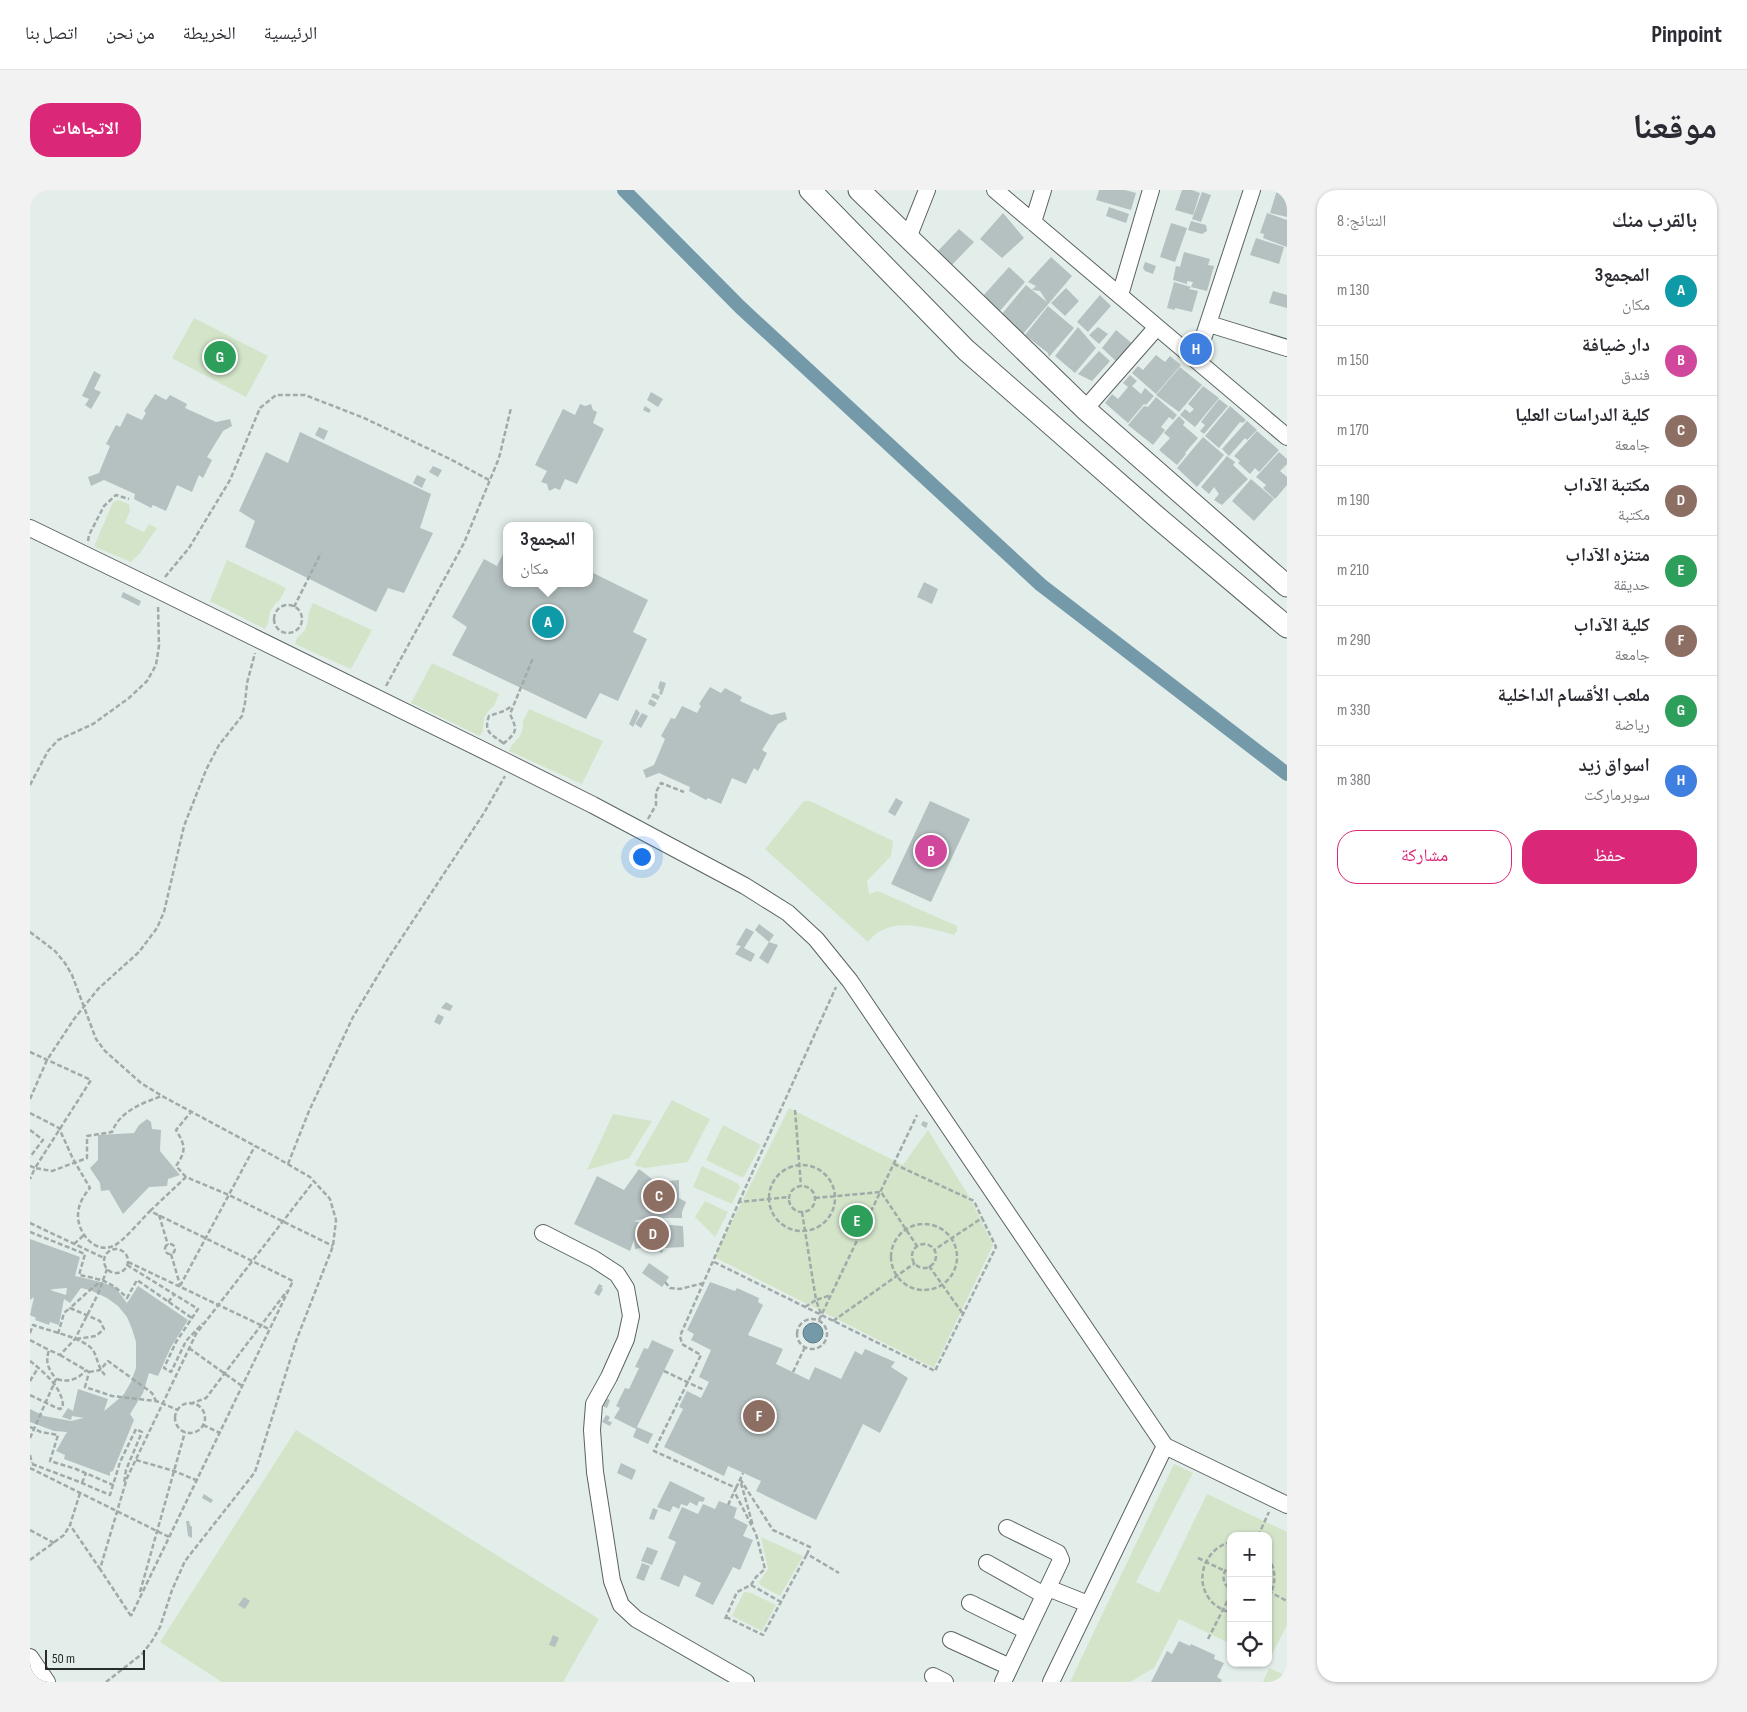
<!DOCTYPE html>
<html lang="ar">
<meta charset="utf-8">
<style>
body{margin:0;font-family:"Sofia Sans Condensed","Noto Naskh Arabic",sans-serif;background:#f2f2f3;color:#2b2b33;direction:rtl}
.controls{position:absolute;right:15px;bottom:15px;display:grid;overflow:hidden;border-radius:10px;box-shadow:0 1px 4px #0004}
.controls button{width:45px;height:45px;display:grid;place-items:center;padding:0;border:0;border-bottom:1px solid #e1e1e2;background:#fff;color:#2b2b33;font:25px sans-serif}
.scale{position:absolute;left:15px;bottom:12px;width:100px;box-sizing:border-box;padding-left:5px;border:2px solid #282d2c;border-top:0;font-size:14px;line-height:18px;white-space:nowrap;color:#282d2c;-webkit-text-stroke:4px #e3eeeb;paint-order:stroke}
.you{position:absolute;left:611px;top:666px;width:18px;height:18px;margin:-12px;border:4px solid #fff;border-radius:50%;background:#1a73e8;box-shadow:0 0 0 8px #1a73e833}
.badge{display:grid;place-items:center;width:32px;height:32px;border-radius:50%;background:#db2777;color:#fff;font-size:16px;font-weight:700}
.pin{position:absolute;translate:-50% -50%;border:2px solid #fff;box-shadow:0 1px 5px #0006}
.popup{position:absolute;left:473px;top:332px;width:90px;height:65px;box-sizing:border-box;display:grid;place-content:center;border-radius:10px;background:#fff;filter:drop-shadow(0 1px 4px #0005);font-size:16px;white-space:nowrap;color:#7c7c81}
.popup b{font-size:19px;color:#2b2b33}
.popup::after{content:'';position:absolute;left:50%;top:100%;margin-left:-10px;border:10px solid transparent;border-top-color:#fff}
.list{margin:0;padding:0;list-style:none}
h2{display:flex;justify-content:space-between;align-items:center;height:65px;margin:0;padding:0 20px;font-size:21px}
h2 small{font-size:16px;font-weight:400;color:#7c7c81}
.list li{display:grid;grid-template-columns:32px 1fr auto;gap:15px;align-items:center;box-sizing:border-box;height:70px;padding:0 20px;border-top:1px solid #e1e1e2}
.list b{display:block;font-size:19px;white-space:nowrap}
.list p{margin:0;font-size:16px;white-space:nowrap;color:#7c7c81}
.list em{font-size:16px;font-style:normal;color:#7c7c81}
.actions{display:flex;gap:10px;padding:15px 20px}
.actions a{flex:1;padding:11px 0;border:1px solid #db2777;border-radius:20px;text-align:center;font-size:18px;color:#db2777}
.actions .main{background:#db2777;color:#fff}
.icon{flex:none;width:28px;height:28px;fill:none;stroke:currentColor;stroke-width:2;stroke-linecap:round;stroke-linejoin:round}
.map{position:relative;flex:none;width:1257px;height:1492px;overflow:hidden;direction:ltr;border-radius:20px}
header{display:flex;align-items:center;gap:30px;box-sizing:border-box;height:70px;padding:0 25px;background:#fff;border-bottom:1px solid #e1e1e2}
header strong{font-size:24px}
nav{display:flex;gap:28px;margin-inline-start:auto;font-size:18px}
.intro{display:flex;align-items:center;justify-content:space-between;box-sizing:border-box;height:120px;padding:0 30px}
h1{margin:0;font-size:35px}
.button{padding:12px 22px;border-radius:20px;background:#db2777;color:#fff;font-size:18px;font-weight:700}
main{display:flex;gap:30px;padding:0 30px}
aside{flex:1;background:#fff;border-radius:20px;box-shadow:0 1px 4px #0004}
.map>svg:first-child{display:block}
</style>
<header>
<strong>Pinpoint</strong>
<nav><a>الرئيسية</a><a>الخريطة</a><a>من نحن</a><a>اتصل بنا</a></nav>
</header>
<div class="intro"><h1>موقعنا</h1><a class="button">الاتجاهات</a></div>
<main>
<aside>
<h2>بالقرب منك<small>النتائج: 8</small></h2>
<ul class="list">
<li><span class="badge" style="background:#0f9aa8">A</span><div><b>المجمع3</b><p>مكان</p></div><em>130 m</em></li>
<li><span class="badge" style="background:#d1479c">B</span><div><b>دار ضيافة</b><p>فندق</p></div><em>150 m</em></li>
<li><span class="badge" style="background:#8d6e63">C</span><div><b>كلية الدراسات العليا</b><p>جامعة</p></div><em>170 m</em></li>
<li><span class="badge" style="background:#8d6e63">D</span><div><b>مكتبة الآداب</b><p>مكتبة</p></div><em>190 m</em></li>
<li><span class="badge" style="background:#2e9e5b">E</span><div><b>متنزه الآداب</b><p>حديقة</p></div><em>210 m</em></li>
<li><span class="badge" style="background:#8d6e63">F</span><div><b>كلية الآداب</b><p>جامعة</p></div><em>290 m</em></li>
<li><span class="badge" style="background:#2e9e5b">G</span><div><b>ملعب الأقسام الداخلية</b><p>رياضة</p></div><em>330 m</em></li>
<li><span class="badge" style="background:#3f7fe0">H</span><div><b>اسواق زيد</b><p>سوبرماركت</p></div><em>380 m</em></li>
</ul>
<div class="actions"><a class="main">حفظ</a><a>مشاركة</a></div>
</aside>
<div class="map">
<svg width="1257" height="1492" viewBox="0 0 1257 1492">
<rect width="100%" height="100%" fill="#e3eeeb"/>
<!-- green -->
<path fill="#d3e4c9" d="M164 128 238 166 216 207 142 168Z
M88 310 99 314 100 321 95 333 114 342 119 334 127 338 110 363 101 372 65 357V354L81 317 83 312Z
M197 370 256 398 250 410 245 414 240 422 238 433 235 439 180 411Z
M283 413 342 440 321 479 265 454 267 448 275 440 278 431V425Z
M402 473 469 504 464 516 459 520 454 528 453 540 450 546 381 513Z
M499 519 573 551 552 594 479 561 482 555 490 546 493 538V531Z
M774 611H780L863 651 861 666 837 691 839 704 848 701 927 736V741L924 745C895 737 859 725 838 752L735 659Z
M642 910 680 929 658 972 615 978 606 976 605 974Z
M759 918 873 975 898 940 940 1008 963 1055 904 1178 684 1067Z
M583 924 622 931 599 968 557 980Z
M693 935 731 955 714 987H711L676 970Z
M672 976 707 993 710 997 702 1014 663 997Z
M675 1011 698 1022 685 1047 665 1027Z
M266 1240 569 1429 533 1492H192L130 1452Z
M1144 1274 1163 1283 1106 1392 1129 1403 1177 1304 1257 1342V1435L1238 1472V1346H1201V1454L1149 1429 1124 1478 1100 1492H1040Z
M731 1347 773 1366 750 1406 730 1395 729 1392 738 1379Z
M714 1402 721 1403 746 1415 732 1441 702 1426Z
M1239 1478 1257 1486V1492H1233Z"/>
<!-- water -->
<path fill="#749aa9" stroke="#5d7984" d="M773 1143a10 10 0 1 1 20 0a10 10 0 1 1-20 0Z"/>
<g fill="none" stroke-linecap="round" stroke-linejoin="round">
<!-- canal -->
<path stroke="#749aa9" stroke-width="14" d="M594 0 710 117 1011 395 1257 584"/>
</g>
<!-- building -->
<path fill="#b5c0c0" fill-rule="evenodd" d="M1069 0H1095L1106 3 1101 20 1066 10Z
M1152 0H1162L1170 3 1163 25 1145 20Z
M1247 0H1257V27L1240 23Z
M1172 2 1181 5 1171 32 1162 29Z
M1079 17 1099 24 1096 33 1076 26Z
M973 23 994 48 972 68 950 49Z
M1237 23 1257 30V57L1233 48 1234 44 1230 43Z
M1161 31 1176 35 1177 41 1172 44 1158 40Z
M1141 33 1157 38 1145 72 1130 67Z
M929 39 944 52 920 77 905 64Z
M1226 48 1254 57 1249 74 1220 65Z
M1154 62 1180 69 1178 75 1184 76 1177 101 1161 97 1163 92 1157 91V94L1143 90 1146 76 1150 77Z
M1021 67 1042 86 993 144 971 125 996 95 1002 100 1006 96 998 92ZM1002 100 1010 101 1017 112Z
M1115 72 1126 76 1123 84 1115 81 1113 78Z
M979 77 995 92 969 122 952 107Z
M1144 92 1161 97 1159 99 1168 101 1162 122 1145 118V120L1137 118Z
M1036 98 1049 111 1035 126 1021 113Z
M1243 101 1257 105V118L1239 113Z
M1070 105 1081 116 1058 142 1047 132Z
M1018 116 1044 138 1019 167 1018 163 995 145Z
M1048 137 1066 158 1045 183 1025 166Z
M1068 137 1078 144 1069 154 1059 145Z
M1086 140 1104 155 1089 174 1072 158Z
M1069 161 1080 171 1062 191 1048 184Z
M1126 165 1135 172 1140 166 1151 175 1126 204 1102 183 1108 176 1113 180Z
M1150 177 1172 195 1149 222 1126 205Z
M64 181 71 185 64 199 71 202 61 219 55 215 59 209 52 206Z
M1100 185 1107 191 1102 196 1111 204 1115 198 1124 206 1116 215 1114 214 1098 233 1075 213 1082 204 1088 209 1098 197 1093 193Z
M1173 196 1189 208 1165 237 1150 225 1155 219 1160 223 1164 219 1158 214Z
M621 202 633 209 628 217 617 210Z
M125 204 136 210 140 205 157 214 155 218 186 232 200 229 202 236 193 241 177 267 182 270 173 288 169 285 162 302 147 295 136 321 123 315 121 318 104 309 105 304 74 290 61 296 58 287 69 283 80 256 76 254 86 235 90 237 97 223 112 230 116 223 114 221Z
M1126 207 1147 225 1143 230 1139 227 1131 237 1135 240 1123 255 1098 235 1114 216 1118 217Z
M1189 209 1198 216 1174 244 1170 241 1175 235 1171 232Z
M550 214 555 216 561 214 563 220 567 222 563 233 574 239 547 294 535 289 530 300 525 298 519 301 517 294 511 292 517 281 505 275 533 219 545 225Z
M615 216 621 220 619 223 613 220Z
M1200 216 1216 230 1213 233 1210 232 1189 258 1175 246Z
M1149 226 1155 232 1153 235 1168 248 1155 263 1156 264 1147 275 1129 260 1140 248 1134 243Z
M1217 231 1227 240 1217 250 1215 248 1199 266 1192 259Z
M289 237 298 241 294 250 285 245Z
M1227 241 1249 260 1229 282 1225 278 1220 284 1208 273 1210 271 1204 266Z
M270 242 401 304 390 338 403 343 374 403 358 398 346 422 215 357 225 331 209 321 236 262 258 273Z
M1173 247 1194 265 1167 297 1147 278Z
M1249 262 1257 269V274L1250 281 1257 287V295L1245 309 1233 298 1236 295 1226 287Z
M1197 266 1205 272 1203 275 1218 289 1192 315 1184 310 1189 304 1184 297 1179 304 1171 297Z
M403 276 412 280 408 287 399 282Z
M387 285 396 289 392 298 383 293Z
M1221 289 1244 309 1224 331 1202 311Z
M477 356V393H559V381L618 410 603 442 617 449 588 511 570 503 556 529 422 465 437 437 422 427 454 369 467 376Z
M894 392 908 399 902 414 887 407Z
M93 402 111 411 109 416 91 407Z
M630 491 636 493 632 505 629 504 630 500 628 498Z
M680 497 691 503 695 498 712 507 710 511 741 525 755 522 757 529 748 534 732 560 737 563 728 581 724 578 716 594 702 588 691 614 678 608 676 610 659 601 660 597 629 583 616 588 613 580 624 575 635 549 631 546 641 528 645 529 652 516 667 523 671 516 669 514Z
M623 503 630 506 628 510 621 507Z
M620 509 627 513 624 517 618 514Z
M606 519 610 523 603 537 599 534Z
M612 523 618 526 611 538 605 534Z
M866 608 873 612 865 626 858 622Z
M900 611 940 629 901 712 861 694Z
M729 734 744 745 739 752 725 740Z
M716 738 724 742 714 758 725 764 721 772 705 764 711 756 706 755Z
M739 752 748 755 738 774 729 768Z
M416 812 423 816 420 821 411 818Z
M408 824 414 827 410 835 404 832Z
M117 929 121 932 122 939 131 940 130 961 150 985 138 989 137 996 119 997 93 1024 79 1000 71 1001 70 993 60 978 68 970V945L104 943 109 935Z
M893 931 898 933 896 938 891 935Z
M609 979 626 992 649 990V1008L656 1012 652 1022V1028H634L625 1026 604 1031 612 1033 653 1036 654 1057 634 1058 632 1063 618 1057 605 1059 604 1050 600 1061 544 1034 567 986 594 1000Z
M0 1049 50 1067 45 1086 71 1092 85 1097 97 1113 108 1096 158 1130 141 1157 128 1186 119 1183 113 1203 100 1224 104 1230 83 1281 80 1282V1286L34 1269 35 1265 26 1261 37 1242 24 1241 0 1232V1219L14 1226 41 1231 54 1228 42 1226 41 1230 32 1227 38 1218 43 1221 48 1199 78 1209 74 1221 84 1213 94 1204 101 1192 106 1178V1152L102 1139 97 1127 88 1116 77 1108 60 1100 51 1098 40 1113 34 1109 29 1135 20 1132 19 1135 5 1130 6 1128 0 1125 4 1107 0 1110ZM37 1098 36 1105 20 1100 24 1099Z
M619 1073 639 1087 632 1097 612 1083Z
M680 1092 705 1101 707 1098 729 1108 728 1112 733 1115 718 1145 753 1159 746 1174 779 1190 785 1177 811 1189 825 1161 832 1165 835 1159 865 1172 861 1177 878 1188 850 1243 833 1234 786 1330 726 1301 731 1291 698 1276 694 1286 634 1257 653 1219 649 1217 657 1201 671 1208 679 1192 669 1187 681 1160 661 1150 664 1144 657 1140Z
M569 1094 573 1096 571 1098 573 1099 569 1106 564 1103Z
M622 1150 644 1160 606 1239 584 1228 590 1218 586 1216 595 1198 599 1199 609 1178 605 1177 614 1158 618 1159Z
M574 1207 580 1210 577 1218 570 1215Z
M576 1225 580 1227 578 1231 582 1232 580 1236 572 1232Z
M607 1237 623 1244 618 1254 603 1247Z
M591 1273 606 1280 602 1290 587 1283Z
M640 1291 675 1308 673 1312 669 1311 667 1316 660 1312 657 1316 651 1314 649 1319 643 1316 640 1322 627 1317Z
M174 1304 183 1310 181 1313 172 1308Z
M689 1311 707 1318 704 1328 718 1335 713 1346 723 1350 710 1380 703 1377 683 1415 665 1406 671 1393 654 1385 649 1397 630 1389 646 1352 638 1348 652 1317 668 1324 673 1314 685 1319Z
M623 1318 628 1320 624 1330 619 1329Z
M156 1331H159L160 1335 162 1337V1348L158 1346Z
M617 1357 628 1361 622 1375 611 1371Z
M612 1373 620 1376 614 1391 606 1388Z
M214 1407 220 1411 215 1419 208 1415Z
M523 1445 529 1448 525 1457 519 1455Z
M1149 1451 1160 1456 1161 1454 1185 1465 1184 1469 1194 1473 1187 1487 1192 1490 1191 1492H1121L1137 1461 1142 1464Z"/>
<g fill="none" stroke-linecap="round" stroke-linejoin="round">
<defs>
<path id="minor" d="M965 0 1257 247
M1003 32 1013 0
M878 48 897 0
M1090 105 1121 0
M1179 134 1257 158
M1166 170 1222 0
M1055 219 1127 137
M0 338 126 399 475 571 563 615 715 696 758 723 786 749 820 791 1135 1256 1257 1315
M513 1043 564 1069 587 1084 596 1098 601 1126 596 1149 579 1187 564 1214 562 1240 565 1282 582 1391 591 1415 606 1429 716 1492
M957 1373 1014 1405
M1018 1398 1058 1414
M940 1413 997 1441
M921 1450 980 1477
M0 1467 17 1492
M903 1486 915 1492
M973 1492 1031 1370 1028 1363 977 1338
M1021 1492 1135 1256"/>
<path id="major" d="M780 0 936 160 1128 328 1257 437
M829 0 1055 219 1257 396"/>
</defs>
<!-- minor casing -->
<use href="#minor" stroke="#5a6361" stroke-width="18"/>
<!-- major casing -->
<use href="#major" stroke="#5a6361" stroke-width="23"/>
<!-- path -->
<path stroke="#a1aaa8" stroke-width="2.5" stroke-dasharray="5 2.5" stroke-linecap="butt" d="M58 351 59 345 74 316 86 305 99 309
M135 387 159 358 200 290 230 218 246 205H275L334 228 420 269 459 290
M244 429a14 14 0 1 1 28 0a14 14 0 1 1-28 0Z
M264 417 291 363
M356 496 434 353 469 268 481 218
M473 553C462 544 453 543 459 526L474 521 482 516
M473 554C487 542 488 541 480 524L503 468
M0 595 18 561 28 550 63 534 99 508 117 491 126 475 129 456 128 415
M618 629 626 615V602L631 593 654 602
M0 742 25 761 35 773 42 785 66 849 75 861 111 893 132 906 242 965 280 987 300 1009 306 1030 303 1056 266 1151 225 1282 155 1371 142 1400 130 1437 122 1451 112 1464 76 1492
M0 862 61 890 5 978 22 981 57 968V946L82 942C90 921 112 913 132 906
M0 909 17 870 44 829 68 799 109 762 127 738 134 722 154 636 176 580 189 555 212 526 215 513 217 493 225 463
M765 920 771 996
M0 923 29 938 43 969 60 998C53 1006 48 1015 48 1026 48 1043 65 1064 83 1056 92 1053 112 1029 120 1021L263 1091 101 1426
M0 940 13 950 0 967
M258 974 279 921 323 827 359 767 454 623 475 586
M864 974 944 1011 952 1028
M739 1008a33 33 0 1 1 66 0a33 33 0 1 1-66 0Z
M0 976 5 978 0 989
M156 987 146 976C157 960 155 955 146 940L161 922
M759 1009a13 13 0 1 1 26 0a13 13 0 1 1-26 0Z
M785 1008 851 1002 887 1056
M709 1012 806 797
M120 1021 156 987 199 1005 303 1056
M772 1022 786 1110 801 1105
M129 1025 138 1055
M0 1033 74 1068
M861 1067a33 33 0 1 1 66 0a33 33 0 1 1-66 0Z
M0 1042 55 1064 49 1085C73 1090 79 1090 97 1108L107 1090 162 1128
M135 1059a5 5 0 1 1 10 0a5 5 0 1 1-10 0Z
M44 1054 54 1045
M882 1066a12 12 0 1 1 24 0a12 12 0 1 1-24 0Z
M74 1071a12 12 0 1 1 24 0a12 12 0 1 1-24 0Z
M141 1064 150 1095
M98 1072 239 1139
M684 1072 905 1181 966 1057 952 1028 904 1060
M97 1075 168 1119 146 1152 134 1178 141 1182 156 1151 173 1133
M899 1076 933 1124
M635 1092 640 1098 650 1099 674 1093
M150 1096 225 956
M138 1112 144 1105
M775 1117 786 1110 791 1124
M767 1144a15 15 0 1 1 30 0a15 15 0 1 1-30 0Z
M789 1130 887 925
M803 1131 885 1073
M0 1143 3 1135C19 1141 54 1148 63 1160 68 1169 68 1178 75 1185
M28 1144 34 1123 40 1118
M46 1149 66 1146 74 1139 70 1131 40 1118 60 1100 70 1092
M0 1150 19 1160
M159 1158 212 1196
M30 1165 59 1182 55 1197 82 1206 126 1211 148 1220
M0 1171C14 1182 33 1198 33 1217L30 1219 27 1218 0 1205
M634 1181 674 1200
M59 1182 70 1180 78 1171 122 1203 126 1211
M763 1182 775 1157
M27 1189C38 1193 49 1189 56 1180
M0 1191 8 1178
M145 1228a15 15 0 1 1 30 0a15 15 0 1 1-30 0Z
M160 1214 176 1208 257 1101
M173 1235 190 1243
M0 1237 11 1242 28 1245 20 1271 46 1279 83 1295
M0 1248 26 1189C18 1178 15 1173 19 1160L30 1165 45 1149 68 1104 77 1079
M0 1265 2 1273
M106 1270 144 1281 166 1290
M2 1274 47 1291 80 1305 90 1272 106 1239 112 1242 96 1280 94 1294
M0 1278 139 1347
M710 1289 743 1340 780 1357 777 1364 809 1383
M52 1293 56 1283
M711 1293 723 1336
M706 1298 713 1283
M50 1303 40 1335 70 1379
M698 1315 706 1298 624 1261 671 1165 652 1154 650 1146 709 1012 760 1007
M0 1340 24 1353
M1228 1346 1239 1322
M1201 1352C1175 1358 1163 1390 1181 1411 1186 1417 1193 1420 1201 1423
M1238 1367C1246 1379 1247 1395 1238 1407
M1168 1368 1195 1381
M0 1370 34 1345 40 1335
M1201 1374C1191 1382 1191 1393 1201 1400
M721 1395 751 1412
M1238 1401 1257 1411
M110 1402 155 1242
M101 1426 70 1379 97 1288 166 1144 284 991
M696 1427 733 1445 777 1364
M695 1429 707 1402 721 1395 726 1387 735 1379 726 1344 704 1301
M1178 1449 1201 1404"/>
<!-- minor -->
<use href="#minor" stroke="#fff" stroke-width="16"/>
<!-- major -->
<use href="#major" stroke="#fff" stroke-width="21"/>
</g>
</svg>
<div class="controls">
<button>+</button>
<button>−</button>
<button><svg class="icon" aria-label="locate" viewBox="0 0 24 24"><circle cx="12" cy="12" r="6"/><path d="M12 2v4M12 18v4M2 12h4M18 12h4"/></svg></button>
</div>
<div class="scale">50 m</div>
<div class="you"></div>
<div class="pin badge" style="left:518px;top:432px;background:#0f9aa8">A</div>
<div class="popup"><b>المجمع3</b>مكان</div>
<div class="pin badge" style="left:901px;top:661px;background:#d1479c">B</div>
<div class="pin badge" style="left:629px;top:1006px;background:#8d6e63">C</div>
<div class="pin badge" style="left:623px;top:1044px;background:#8d6e63">D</div>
<div class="pin badge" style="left:827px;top:1031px;background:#2e9e5b">E</div>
<div class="pin badge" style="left:729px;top:1226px;background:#8d6e63">F</div>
<div class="pin badge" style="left:190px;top:167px;background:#2e9e5b">G</div>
<div class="pin badge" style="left:1166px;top:159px;background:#3f7fe0">H</div>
</div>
</main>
